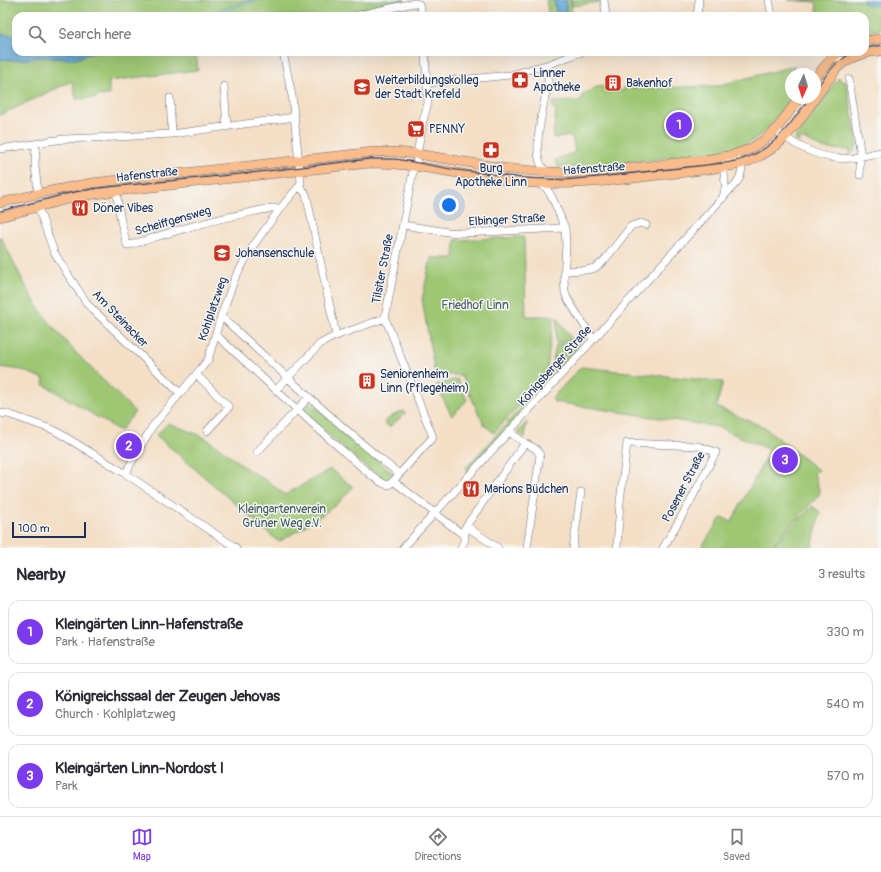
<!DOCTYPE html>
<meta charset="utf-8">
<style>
body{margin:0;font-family:Pangolin,sans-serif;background:#f2f2f3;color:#2b2b33}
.compass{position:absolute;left:785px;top:68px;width:36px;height:36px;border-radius:50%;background:#fff;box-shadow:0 4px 16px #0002;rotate:184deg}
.scale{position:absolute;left:12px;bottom:10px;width:74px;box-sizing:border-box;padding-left:4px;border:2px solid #1b2f5e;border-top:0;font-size:11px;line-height:14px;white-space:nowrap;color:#1b2f5e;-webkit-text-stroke:3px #f6f6f2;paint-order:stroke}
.you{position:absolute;left:449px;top:205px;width:14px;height:14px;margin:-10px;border:3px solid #fff;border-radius:50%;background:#1a73e8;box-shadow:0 0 0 6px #1a73e833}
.badge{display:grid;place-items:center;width:26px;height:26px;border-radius:50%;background:#7c3aed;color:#fff;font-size:13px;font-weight:700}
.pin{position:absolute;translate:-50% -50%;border:2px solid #fff;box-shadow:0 1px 4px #0006}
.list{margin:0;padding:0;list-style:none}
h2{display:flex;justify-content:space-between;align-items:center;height:52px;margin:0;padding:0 16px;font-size:17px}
h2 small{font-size:13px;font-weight:400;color:#7c7c81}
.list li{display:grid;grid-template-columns:26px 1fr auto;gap:12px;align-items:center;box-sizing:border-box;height:64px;margin:0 8px 8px;padding:0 8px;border:1px solid #e1e1e2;border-radius:12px}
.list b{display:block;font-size:15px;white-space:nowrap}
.list p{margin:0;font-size:13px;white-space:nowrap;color:#7c7c81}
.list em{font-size:13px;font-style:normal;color:#7c7c81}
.icon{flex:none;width:22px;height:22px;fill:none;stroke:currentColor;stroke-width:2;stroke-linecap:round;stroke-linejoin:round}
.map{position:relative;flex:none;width:881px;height:548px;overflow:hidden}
.search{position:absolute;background:#fff;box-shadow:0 4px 16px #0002;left:12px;right:12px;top:12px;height:44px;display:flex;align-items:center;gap:10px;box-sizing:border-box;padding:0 14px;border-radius:12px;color:#7c7c81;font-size:15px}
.sheet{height:268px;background:#fff}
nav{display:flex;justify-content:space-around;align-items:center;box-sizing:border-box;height:56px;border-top:1px solid #e1e1e2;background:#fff;font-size:11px;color:#7c7c81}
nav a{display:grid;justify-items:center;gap:2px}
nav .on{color:#7c3aed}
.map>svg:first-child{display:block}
</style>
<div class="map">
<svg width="881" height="548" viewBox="0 0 881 548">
<rect width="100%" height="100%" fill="#f6f6f2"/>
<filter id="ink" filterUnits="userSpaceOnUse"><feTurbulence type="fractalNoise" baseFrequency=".025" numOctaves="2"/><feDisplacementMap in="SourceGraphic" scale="8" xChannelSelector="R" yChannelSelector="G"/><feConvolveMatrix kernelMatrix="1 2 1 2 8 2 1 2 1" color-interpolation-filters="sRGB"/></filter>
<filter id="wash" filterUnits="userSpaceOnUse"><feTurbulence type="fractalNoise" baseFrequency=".012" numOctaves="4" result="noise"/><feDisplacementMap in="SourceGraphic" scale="16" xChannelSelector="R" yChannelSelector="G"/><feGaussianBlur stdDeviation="0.9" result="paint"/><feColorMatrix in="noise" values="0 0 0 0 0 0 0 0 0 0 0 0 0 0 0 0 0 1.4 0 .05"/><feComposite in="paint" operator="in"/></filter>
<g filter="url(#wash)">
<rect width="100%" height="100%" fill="#f4dfc6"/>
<!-- green -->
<path fill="#9dc773" stroke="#5c7b68" d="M0 0H405L333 16H16V36L0 34Z
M546 0H554L557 16H549Z
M566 0H571L572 16H566Z
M571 0H601V2L572 6Z
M788 0H881V29L865 33V16H819L818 15 816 2Z
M94 52H196L198 70 109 81V95L98 96 96 98 76 99 72 81 0 115V59L12 60 30 59 37 57 75 59Z
M794 66 795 74H791V98H792C781 114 770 130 753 140 730 154 702 154 676 157 649 160 622 163 594 166L575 167H558L555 160 575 152 572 136 553 138 556 109 553 108V102L582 101V95L599 86 618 88V90L624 91V87L651 88 716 86Z
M839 77 841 81 846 82 858 145 856 146 855 151 850 154V150L829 149 822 148 801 138 799 142 795 140V138Z
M0 236C14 262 26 290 43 314 70 350 104 380 135 412L120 431 43 384 44 379 22 370 0 367Z
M523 237 524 238 526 315V316H554L546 376 494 433 484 425 461 375H435L422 299 431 258H454L455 240Z
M557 317 572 340 556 343Z
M576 340 578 342 551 371 556 345 573 342Z
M577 346 583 347 550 383 551 375Z
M581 367 723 382 716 407 764 427 818 470 814 474 817 482 820 494 769 548H701L721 518 732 521 770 450 718 427 554 402 552 398Z
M457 379 467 400 452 416 436 385Z
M531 397 532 398 531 400V401L525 407 527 408 499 439 497 438 480 457 481 459 469 472 465 469Z
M310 402 393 473 394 476 387 483 383 481 354 457 302 411Z
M403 411 405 414 389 427 384 422 392 416Z
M527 422 525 431 526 437 524 438 519 434 518 432Z
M168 423 202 436 220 448 247 469 269 482 285 495 330 469 353 487 336 505 313 521 279 542 156 435Z
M812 506 820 512 812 548H770Z"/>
<!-- water -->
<path fill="#5ea5d4" stroke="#3c6a99" d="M554 0H566V16H557Z
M862 0H881L879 5C872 6 866 7 862 0Z
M0 34 16 36V52H94L75 59 37 57 30 59 12 60 1 59H0Z"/>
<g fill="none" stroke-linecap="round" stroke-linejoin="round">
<!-- stream -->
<path stroke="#5ea5d4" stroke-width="1.5" d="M204 16 227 8 259 0"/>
</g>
</g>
<g filter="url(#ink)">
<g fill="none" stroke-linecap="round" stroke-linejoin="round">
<defs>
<path id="minor" d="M604 0 606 16
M769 0 772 16
M354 16 414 3 419 4 421 9 422 16
M697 16 699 0
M829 52C834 57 838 60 845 61
M549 64C549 67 549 70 549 73 548 94 528 154 544 169 545 170 547 171 549 172
M849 79 861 156 860 161V175
M427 83 511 75 549 64 582 52
M224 86 227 127
M170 98 172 134
M776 130C797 148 825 161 853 158 863 156 872 154 881 152
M36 144 35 165 38 193
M0 149 34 144 49 141 64 139 117 137 172 134 295 117
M537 183 546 188 552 197 565 228 566 245 564 279 565 292 567 298 591 336 594 339
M299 186 306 194 307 198 336 335
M116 191 121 222 127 245H129C153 238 177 230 201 224 224 217 248 213 271 208H276L279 210
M38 207 54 252 65 270 88 305 180 393
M403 225 448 232 463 233 565 228
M565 271 586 270 595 268 604 261 631 226 641 223 646 225
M221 316C279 370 337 424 399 474
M215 334C260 375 304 417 350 457 358 463 379 485 389 485L393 481 433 437 385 318 414 166C417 162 418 159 417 154L423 121 428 103 425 52
M196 374 229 407 207 431
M276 390 320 344 333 337 385 318
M0 413 8 414 54 430 126 474 232 545 236 548
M509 432 525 443 536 449 540 455 527 548
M257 452 309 397
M126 474 130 465 152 427 208 360 221 316 235 278 253 246 279 210 299 186 301 182 292 96 283 52
M393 481C416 498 438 516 461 533L465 534
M466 526 498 548
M403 548 737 182 740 177 742 169 738 160 733 155C718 168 726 172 725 188 725 191 723 195 723 198
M461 548 465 539 464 530 466 526 525 443
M573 548 581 492
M617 548 620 502 627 443 698 446 716 452 690 502 663 548"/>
<path id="major" d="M865 41 871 40 881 39
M815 78 830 60 840 52
M0 203 45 192 92 183 374 152H395L417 154 508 169 549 172 584 173 705 160 733 155 750 149 764 140 776 130 799 98
M0 217 75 197 116 191 370 163C420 163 468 177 517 182 565 186 612 181 659 175 687 172 714 169 741 164 777 152 791 133 812 103 820 91 829 80 837 68 850 56 864 52 881 51"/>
</defs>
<!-- minor casing -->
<use href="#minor" stroke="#676d82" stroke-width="8"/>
<!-- major casing -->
<use href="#major" stroke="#676d82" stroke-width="10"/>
<!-- minor -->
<use href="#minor" stroke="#fff" stroke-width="7"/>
<!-- major -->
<use href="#major" stroke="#f9bc8a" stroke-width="9"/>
<!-- tram -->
<path stroke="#1b2f5e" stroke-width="1" d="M865 48 881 45
M815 90C827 73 835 62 854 52
M0 211 69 193 98 188 251 173 370 159H396L456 170 525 178 546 179 564 180 599 177 725 163C770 156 784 132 809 98"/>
</g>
</g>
<!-- icons -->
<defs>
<symbol id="pharmacy-square" viewBox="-11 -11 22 22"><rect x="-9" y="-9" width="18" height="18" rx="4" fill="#c8321e" stroke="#f6f6f2"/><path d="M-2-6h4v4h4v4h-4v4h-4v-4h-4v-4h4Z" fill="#fff"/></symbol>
<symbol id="building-square" viewBox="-11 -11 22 22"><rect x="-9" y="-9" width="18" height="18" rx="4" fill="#c8321e" stroke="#f6f6f2"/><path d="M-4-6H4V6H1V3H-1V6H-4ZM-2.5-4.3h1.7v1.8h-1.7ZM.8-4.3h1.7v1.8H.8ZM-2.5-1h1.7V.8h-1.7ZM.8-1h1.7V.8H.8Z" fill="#fff"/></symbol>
<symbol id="school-square" viewBox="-11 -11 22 22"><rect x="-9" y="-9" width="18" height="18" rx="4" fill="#c8321e" stroke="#f6f6f2"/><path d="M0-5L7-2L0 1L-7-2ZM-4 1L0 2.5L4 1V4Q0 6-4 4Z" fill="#fff"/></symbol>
<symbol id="supermarket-square" viewBox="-11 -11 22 22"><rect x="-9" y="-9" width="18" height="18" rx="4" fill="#c8321e" stroke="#f6f6f2"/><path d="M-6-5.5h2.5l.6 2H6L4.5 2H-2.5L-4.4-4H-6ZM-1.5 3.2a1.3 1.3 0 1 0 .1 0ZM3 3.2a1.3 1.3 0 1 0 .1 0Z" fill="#fff"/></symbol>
<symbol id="restaurant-square" viewBox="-11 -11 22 22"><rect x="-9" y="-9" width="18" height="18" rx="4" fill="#c8321e" stroke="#f6f6f2"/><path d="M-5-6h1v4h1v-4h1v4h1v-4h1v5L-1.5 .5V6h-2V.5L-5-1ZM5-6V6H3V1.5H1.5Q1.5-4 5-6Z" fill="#fff"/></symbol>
</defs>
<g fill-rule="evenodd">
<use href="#pharmacy-square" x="510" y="70" width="20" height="20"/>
<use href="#building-square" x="603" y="73" width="20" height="20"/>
<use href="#school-square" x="352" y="77" width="20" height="20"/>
<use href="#supermarket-square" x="406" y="119" width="20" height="20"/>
<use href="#pharmacy-square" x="481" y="140" width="20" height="20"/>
<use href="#restaurant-square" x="70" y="198" width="20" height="20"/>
<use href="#school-square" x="212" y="243" width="20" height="20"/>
<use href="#building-square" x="357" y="371" width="20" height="20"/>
<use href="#restaurant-square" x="461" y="479" width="20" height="20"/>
</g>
<g text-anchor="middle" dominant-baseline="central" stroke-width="3" stroke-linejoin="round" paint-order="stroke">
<!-- poi labels -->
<g font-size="12" fill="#1b2f5e" stroke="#f6f6f2" text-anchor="start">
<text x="533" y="73">Linner<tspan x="533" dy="14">Apotheke</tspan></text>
<text x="375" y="80">Weiterbildungskolleg<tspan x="375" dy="14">der Stadt Krefeld</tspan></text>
<text x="626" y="83">Bakenhof</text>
<text x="429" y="129">PENNY</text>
<text x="491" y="168" text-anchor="middle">Burg<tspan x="491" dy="14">Apotheke Linn</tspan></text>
<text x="93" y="208">Döner Vibes</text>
<text x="235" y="253">Johansenschule</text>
<text x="380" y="374">Seniorenheim<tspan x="380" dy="14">Linn (Pflegeheim)</tspan></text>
<text x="484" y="489">Marions Büdchen</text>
</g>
<!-- street labels -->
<g font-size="12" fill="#1b2f5e" stroke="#f6f6f2">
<text transform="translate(594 169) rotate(-4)">Hafenstraße</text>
<text transform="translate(147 175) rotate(-6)">Hafenstraße</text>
<text transform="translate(507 220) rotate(-3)">Elbinger Straße</text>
<text transform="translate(173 221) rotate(-16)">Scheiffgensweg</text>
<text transform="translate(383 269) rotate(-79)">Tilsiter Straße</text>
<text transform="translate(213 309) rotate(-71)">Kohlplatzweg</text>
<text transform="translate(120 319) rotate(46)">Am Steinacker</text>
<text transform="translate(555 366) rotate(-48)">Königsberger Straße</text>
<text transform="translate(684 487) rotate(-62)">Posener Straße</text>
</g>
<!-- park labels -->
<g font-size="12" fill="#425d64" stroke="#f6f6f2">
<text x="475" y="305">Friedhof Linn</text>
<text x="282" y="509">Kleingartenverein<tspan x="282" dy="14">Grüner Weg e.V.</tspan></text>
</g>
</g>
</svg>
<svg class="compass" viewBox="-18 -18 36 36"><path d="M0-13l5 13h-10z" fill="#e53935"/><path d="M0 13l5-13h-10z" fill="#7c7c81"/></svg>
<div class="scale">100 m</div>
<div class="you"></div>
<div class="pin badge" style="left:679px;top:125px">1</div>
<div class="pin badge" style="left:129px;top:446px">2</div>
<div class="pin badge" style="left:785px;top:460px">3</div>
<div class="search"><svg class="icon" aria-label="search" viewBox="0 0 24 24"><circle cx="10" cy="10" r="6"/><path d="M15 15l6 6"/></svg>Search here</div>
</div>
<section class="sheet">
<h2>Nearby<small>3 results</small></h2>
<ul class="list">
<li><span class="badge">1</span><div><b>Kleingärten Linn-Hafenstraße</b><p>Park · Hafenstraße</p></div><em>330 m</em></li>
<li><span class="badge">2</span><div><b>Königreichssaal der Zeugen Jehovas</b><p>Church · Kohlplatzweg</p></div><em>540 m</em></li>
<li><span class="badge">3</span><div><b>Kleingärten Linn-Nordost I</b><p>Park</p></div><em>570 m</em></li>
</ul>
</section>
<nav>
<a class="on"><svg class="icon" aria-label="map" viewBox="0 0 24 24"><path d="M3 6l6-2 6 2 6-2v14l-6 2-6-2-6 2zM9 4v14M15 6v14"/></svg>Map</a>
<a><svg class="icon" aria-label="directions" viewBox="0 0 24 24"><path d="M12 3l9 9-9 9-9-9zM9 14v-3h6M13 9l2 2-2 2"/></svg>Directions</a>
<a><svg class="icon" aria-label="saved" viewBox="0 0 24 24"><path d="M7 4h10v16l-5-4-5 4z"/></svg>Saved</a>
</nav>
